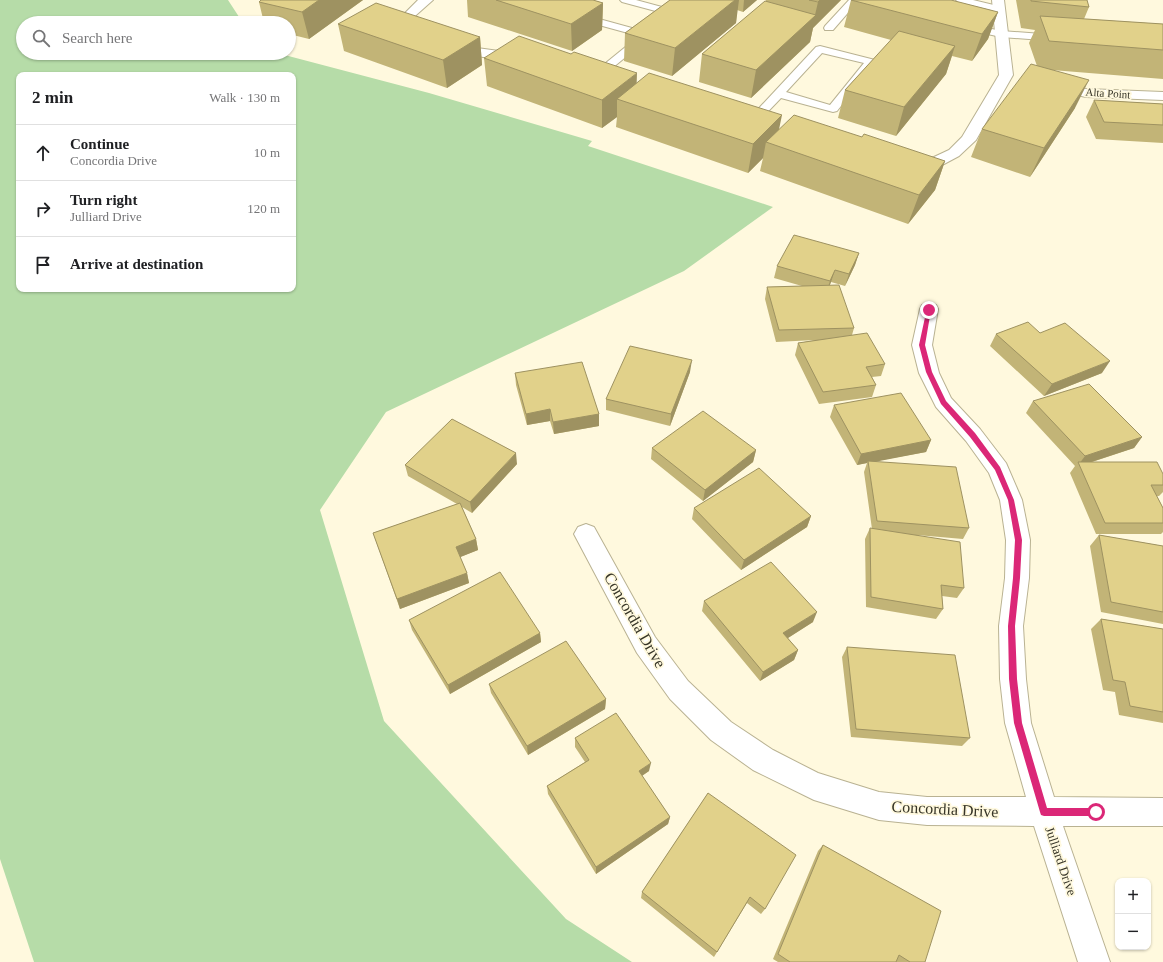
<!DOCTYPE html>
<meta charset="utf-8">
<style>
body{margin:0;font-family:Georgia,serif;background:#f2f2f2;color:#202124}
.controls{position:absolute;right:12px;bottom:12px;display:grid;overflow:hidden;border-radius:8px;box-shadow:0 1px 3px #0004}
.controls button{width:36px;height:36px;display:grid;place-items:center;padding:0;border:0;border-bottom:1px solid #e0e0e0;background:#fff;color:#202124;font:20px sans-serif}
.stop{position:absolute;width:12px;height:12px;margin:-9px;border:3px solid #db2777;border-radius:50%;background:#fff}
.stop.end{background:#db2777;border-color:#fff;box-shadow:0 1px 4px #0008}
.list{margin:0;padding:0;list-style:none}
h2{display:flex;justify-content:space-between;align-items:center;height:52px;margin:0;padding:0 16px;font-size:17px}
h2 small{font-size:13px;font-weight:400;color:#757577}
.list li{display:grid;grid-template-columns:26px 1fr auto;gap:12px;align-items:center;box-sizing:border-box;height:56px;padding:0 16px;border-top:1px solid #e0e0e0}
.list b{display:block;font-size:15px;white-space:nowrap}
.list p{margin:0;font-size:13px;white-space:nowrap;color:#757577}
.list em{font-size:13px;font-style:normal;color:#757577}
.icon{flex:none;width:22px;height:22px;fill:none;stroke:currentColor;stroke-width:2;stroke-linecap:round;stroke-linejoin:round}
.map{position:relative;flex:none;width:1163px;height:962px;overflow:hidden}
.search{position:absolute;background:#fff;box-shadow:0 1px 3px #0004;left:16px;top:16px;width:280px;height:44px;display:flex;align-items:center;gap:10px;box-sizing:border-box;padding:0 14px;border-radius:22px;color:#757577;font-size:15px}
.panel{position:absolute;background:#fff;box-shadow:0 1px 3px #0004;left:16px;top:72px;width:280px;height:220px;border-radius:8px}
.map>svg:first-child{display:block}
</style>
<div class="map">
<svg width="1163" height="962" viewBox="0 0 1163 962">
<rect width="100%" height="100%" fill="#fff9de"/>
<!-- green -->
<path fill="#b6dca8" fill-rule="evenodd" d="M0 0H228L243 23H23V53H277L429 93 592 141 588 146 773 207 684 271 386 412 320 510 384 721 566 919 632 962H34L0 859ZM19 75H293V289H19Z"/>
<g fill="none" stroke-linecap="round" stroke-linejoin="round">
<defs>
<path id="service" d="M620 0H636L673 10 675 12 666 21 662 22 657 19 663 13 622 2Z
M849 0H859L833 30H825L824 28 825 26Z
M956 0H973L1002 7 1004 9 999 12 958 2Z
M581 14 650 33 651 35 650 37 645 38V41L599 79H591L590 77 591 75 639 36 577 19 576 17Z
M969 24 1001 31 1055 35 1060 38 1055 41 1001 37 965 29 964 27Z
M820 46 875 60 876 62 837 111 833 112 781 98 755 125H747L745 123 747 121 816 47ZM822 53 864 63 830 105 786 92Z"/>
<path id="minor" d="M418 0H433L415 16 416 26 421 31 477 48 521 54 526 55 528 58 526 61 521 62 476 56 411 37 404 26 403 15Z
M992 0H1004L1013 75 976 140 959 156 944 164 912 170 906 168 904 165 906 162 934 157 949 150 962 137 999 75Z
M1054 82 1086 89 1163 92V100L1086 97 1049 89 1047 86 1049 83Z
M929 303 936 305 938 309 932 345 939 373 951 398 980 429 1006 463 1022 500 1030 540 1029 578 1023 626 1026 679 1031 723 1054 797 1163 798V826H1063L1110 962H1078L1034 826 927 825 879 820 814 800 753 770 711 740 670 699 637 653 574 534 578 527 586 524 594 527 655 637 688 681 731 722 773 750 818 773 879 792 927 797H1026L1005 723 1000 679 999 626 1005 578 1006 540 1000 500 989 473 966 441 936 407 919 373 912 345 920 309 922 305Z"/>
</defs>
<!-- service casing -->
<use href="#service" stroke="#b9b292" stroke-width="2"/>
<!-- minor casing -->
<use href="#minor" stroke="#b9b292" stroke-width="2"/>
<!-- service -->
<use href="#service" fill="#fff" fill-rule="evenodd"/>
<!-- minor -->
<use href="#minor" fill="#fff" fill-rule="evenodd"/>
</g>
<!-- wall -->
<path fill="#c2b477" d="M261 0H363L309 39 289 34V23H264L259 2Z
M467 0H593L603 3 602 30 572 51 468 17Z
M670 0H757L743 12 737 10 736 23 672 76 624 61 625 33Z
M766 0H841L813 28 810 42 751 98 699 82 702 54 766 1Z
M851 0 998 12 988 39 972 61 952 56 946 74 896 136 838 118 845 90 891 40 844 27Z
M1016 0H1087L1089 7 1084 19 1163 24V79L1052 70 1075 108 1030 177 971 157 982 129 1037 66 1029 43 1035 30 1021 28Z
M338 24 480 37 482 65 447 88 344 51Z
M484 58 636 83 779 129 862 137 945 161 935 190 908 224 760 171 763 158 748 173 616 127 617 117 602 128 487 86Z
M1094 100 1163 104V143L1096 139 1086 117Z
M859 253 855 265 845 286 831 282 830 285 854 328 852 335 885 364 881 376 872 377 876 385 872 397 819 404 795 355 798 343 815 340 776 342 765 299 767 287 802 286 774 278 777 266Z
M1040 333 1102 373 1044 396 990 346 996 334Z
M690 372 670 426 606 410V399Z
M515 373 599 414V426L554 434 550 421 527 425 516 385Z
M1033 401 1142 437 1134 448 1092 462 1163 474V492L1159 496H1157L1163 508V532L1161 534H1096L1070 473 1075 466 1026 413Z
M834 405 931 440 926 452 876 461 969 528 963 539 917 535 964 588 957 598 942 596 943 609 936 619 866 607 865 539 870 528 872 529 864 472 867 463 857 465 830 417Z
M652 448 756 450 753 462 703 501 651 459Z
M517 464 472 513 462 507 476 539 478 550 460 557 467 573 469 583 400 609 373 533 457 504 408 476 405 465Z
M694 508 811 516 807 527 741 570 692 519Z
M1099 535 1163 546V624L1101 612 1090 546Z
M704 601 813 622 788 638 798 650 794 660 760 681 702 611Z
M1101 619 1163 629V723L1119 715 1115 692 1103 690 1091 629Z
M409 620 540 633 541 642 450 694 412 630Z
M847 647 970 738 962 746 851 737 842 657Z
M489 684 606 699 605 709 528 755 491 693Z
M575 738 649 771 642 776 670 817 668 824 596 874 548 794 547 786 585 762 575 747Z
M708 793 765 909 761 914 747 903 714 957 641 898 642 892Z
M823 845 925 962H778L773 959 818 851Z"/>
<!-- shaded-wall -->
<path fill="#9e9261" d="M319 0H363L309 39 302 12Z
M735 0H739L736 23 672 76 675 48Z
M744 0H757L743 12Z
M820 0H841L813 28 810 42 751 98 756 70 815 15 818 2Z
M603 3 602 30 572 51 571 24Z
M998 12 988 39 972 61 982 34Z
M480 37 482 65 447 88 443 60Z
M955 46 946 74 896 136 904 107Z
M637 73 636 102 617 99V117L602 128V100Z
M1089 80 1075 108 1030 177 1044 148Z
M782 115 776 144 766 142 763 158 748 173 753 144Z
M945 161 935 190 908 224 919 195Z
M859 253 855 265 845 286 849 274Z
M835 270 831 282 826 293 830 281Z
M692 360 690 372 670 426 671 414Z
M1110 361 1102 373 1044 396 1052 384Z
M550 409V421L527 425 526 414Z
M599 414V426L554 434 553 422Z
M1142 437 1134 448 1079 466V464L1085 456Z
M931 440 926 452 869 463 868 461 867 463 857 465 861 454Z
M756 450 753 462 703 501 705 490Z
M516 453 517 464 472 513 470 502Z
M811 516 807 527 741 570 744 560Z
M476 539 478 550 458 558 456 547Z
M467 573 469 583 400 609 397 599Z
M817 612 813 622 780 643 783 633Z
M540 633 541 642 450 694 448 685Z
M798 650 794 660 760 681 763 672Z
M606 699 605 709 528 755 527 746Z
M651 763 649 771 637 779 639 771Z
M670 817 668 824 596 874V867Z"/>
<!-- building -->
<path fill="#e1d18a" stroke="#9e9261" d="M261 0H319L302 12 259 2Z
M496 0H593L603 3 571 24Z
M670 0H735L675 48 625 33Z
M809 0H820L818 2Z
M851 0H951L998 12 982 34Z
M1031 0H1087L1089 7 1031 1Z
M765 1 816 15 756 70 702 54Z
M376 3 480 37 443 60 338 24Z
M1040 16 1163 24V50L1049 41Z
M899 31 955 46 904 107 845 90Z
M519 36 571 54 574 52 637 73 602 100 484 58Z
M1031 64 1089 80 1044 148 982 129Z
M649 73 782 115 753 144 617 99Z
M1094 100 1163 104V125L1104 122Z
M794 115 862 137 864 134 945 161 919 195 766 142Z
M794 235 859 253 849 274 835 270 830 281 777 266Z
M839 285 854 328 779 330 767 287Z
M1028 322 1040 333 1065 323 1110 361 1052 384 996 334Z
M867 333 885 364 866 367 876 385 823 392 798 343Z
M630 346 692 360 671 414 606 399Z
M582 362 599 414 553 422 550 409 526 414 515 373Z
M1089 384 1142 437 1085 456 1033 401Z
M901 393 931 440 861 454 834 405Z
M703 411 756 450 705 490 652 448Z
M452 419 516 453 470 502 405 465Z
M868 461 956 467 969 528 877 521Z
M1078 462H1157L1163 474V485H1151L1163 508V523H1105Z
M759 468 811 516 744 560 694 508Z
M460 503 476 539 456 547 467 573 397 599 373 533Z
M870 528 960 542 964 588 941 585 943 609 871 597Z
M1099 535 1163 546V612L1111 602Z
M771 562 817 612 783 633 798 650 763 672 704 601Z
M500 572 540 633 448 685 409 620Z
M1101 619 1163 629V712L1130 706 1125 682 1113 680Z
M566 641 606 699 527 746 489 684Z
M847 647 955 655 970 738 856 729Z
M616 713 651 763 639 771 670 817 596 867 547 786 589 760 575 738Z
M708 793 796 855 765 909 750 897 717 952 642 892Z
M823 845 941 911 925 962H910L899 955 896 962H790L778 954Z"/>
<!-- route -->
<path fill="#db2777" d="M927 308 931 310 925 345 932 372 946 401 975 433 1000 467 1014 500 1022 540 1020 578 1015 626 1017 679 1022 723 1047 808H1096L1099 809 1101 812 1099 815 1096 816H1044L1041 815 1040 812 1014 723 1009 679 1008 626 1013 578 1015 540 1008 500 995 470 970 437 941 404 926 372 919 345Z"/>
<g text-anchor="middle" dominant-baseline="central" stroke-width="3.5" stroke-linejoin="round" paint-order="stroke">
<!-- far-street labels -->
<g font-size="11" fill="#363427" stroke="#fff9de">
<text transform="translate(1108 93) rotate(4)">Alta Point</text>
</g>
<!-- street labels -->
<g font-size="13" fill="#363427" stroke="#fff9de">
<text transform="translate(1061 861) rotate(71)">Julliard Drive</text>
</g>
<!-- near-street labels -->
<g font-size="16" fill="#363427" stroke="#fff9de">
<text transform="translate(635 620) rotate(60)">Concordia Drive</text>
<text transform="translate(945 809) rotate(3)">Concordia Drive</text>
</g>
</g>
</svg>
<div class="controls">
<button>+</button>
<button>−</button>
</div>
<div class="stop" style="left:1096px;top:812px"></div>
<div class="stop end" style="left:929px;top:310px"></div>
<div class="search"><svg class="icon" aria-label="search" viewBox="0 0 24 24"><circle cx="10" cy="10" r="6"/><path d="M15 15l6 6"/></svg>Search here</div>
<section class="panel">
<h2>2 min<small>Walk · 130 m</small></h2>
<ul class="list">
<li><svg class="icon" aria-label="ahead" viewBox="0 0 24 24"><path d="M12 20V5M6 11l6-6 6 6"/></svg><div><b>Continue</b><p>Concordia Drive</p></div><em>10 m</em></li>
<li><svg class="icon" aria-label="right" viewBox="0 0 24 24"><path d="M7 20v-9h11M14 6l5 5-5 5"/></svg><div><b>Turn right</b><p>Julliard Drive</p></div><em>120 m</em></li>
<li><svg class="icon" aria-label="arrive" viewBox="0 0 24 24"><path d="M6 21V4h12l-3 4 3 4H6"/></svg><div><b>Arrive at destination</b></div></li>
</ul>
</section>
</div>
